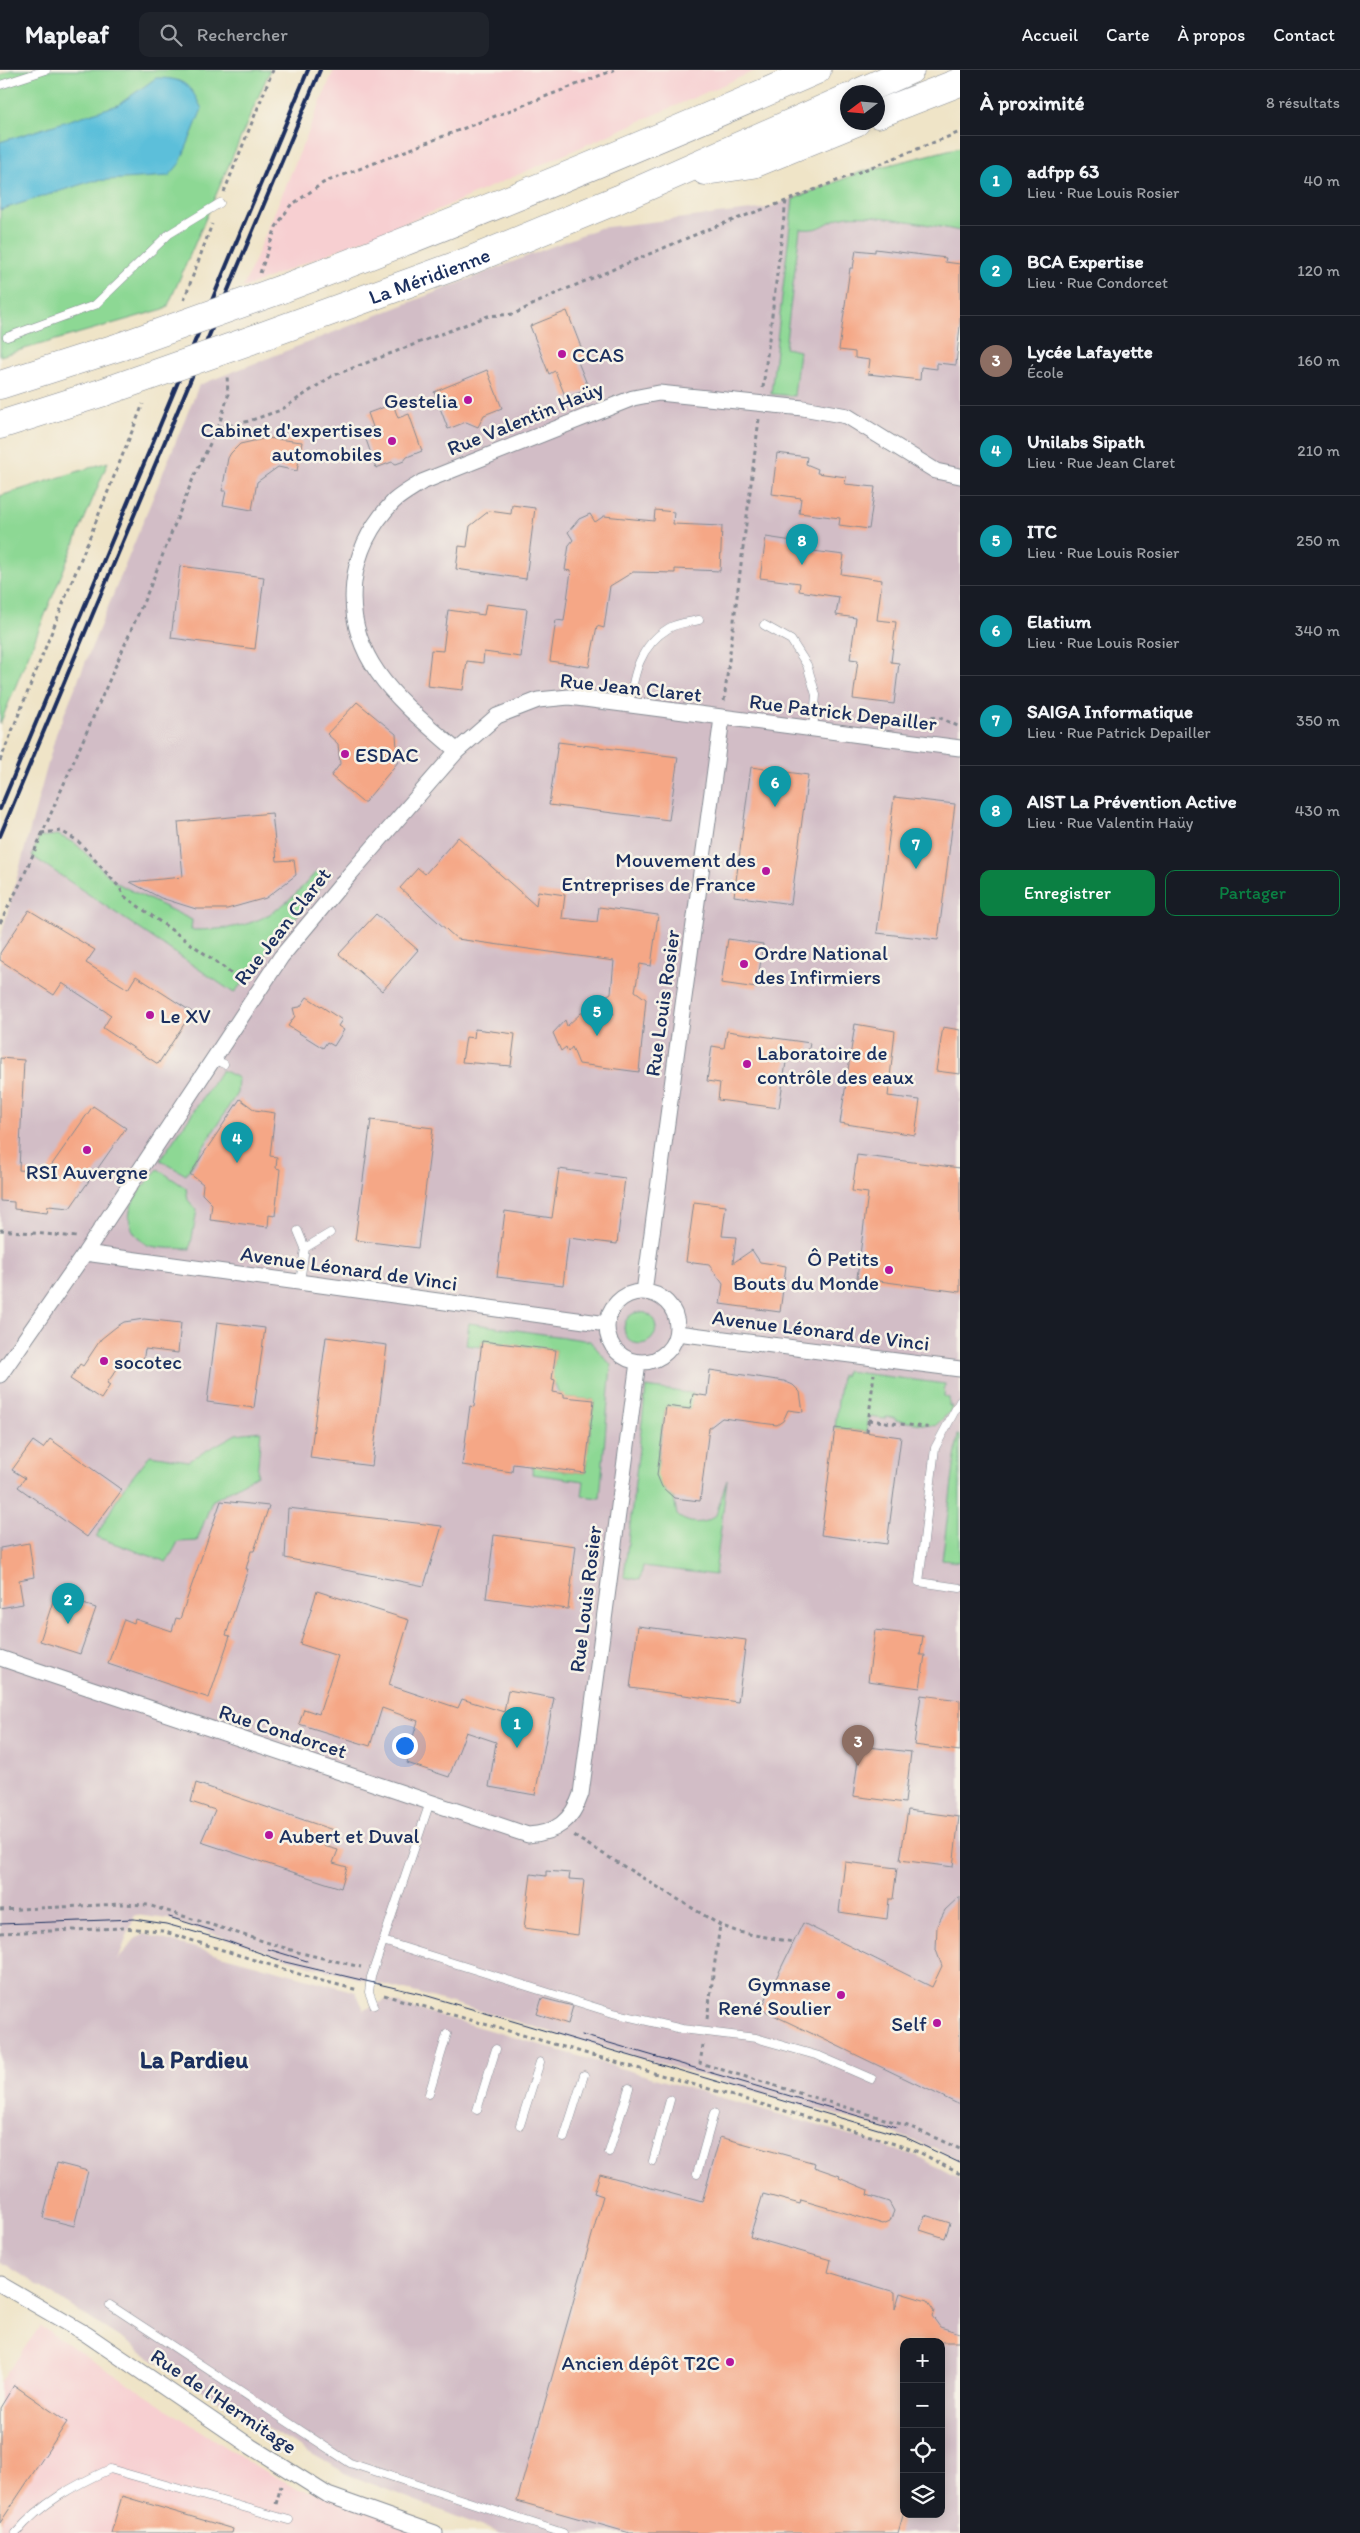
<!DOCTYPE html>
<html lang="fr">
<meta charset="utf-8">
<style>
body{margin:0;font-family:Itim,sans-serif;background:#20242c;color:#f1f3f6}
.controls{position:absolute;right:15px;bottom:15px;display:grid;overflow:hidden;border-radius:10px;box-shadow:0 2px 12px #0003}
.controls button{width:45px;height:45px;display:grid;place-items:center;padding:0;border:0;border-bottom:1px solid #363941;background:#171b24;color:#f1f3f6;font:25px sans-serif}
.compass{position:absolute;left:840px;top:15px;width:45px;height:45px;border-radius:50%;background:#171b24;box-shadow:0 2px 12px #0003;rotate:254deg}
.you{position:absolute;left:404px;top:1675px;width:18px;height:18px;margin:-12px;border:4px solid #fff;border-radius:50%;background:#1a73e8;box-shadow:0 0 0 8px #1a73e833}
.badge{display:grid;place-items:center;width:32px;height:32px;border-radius:50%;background:#0b8043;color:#fff;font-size:16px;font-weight:700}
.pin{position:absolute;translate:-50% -41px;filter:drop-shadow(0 1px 2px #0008)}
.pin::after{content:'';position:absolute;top:26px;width:18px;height:15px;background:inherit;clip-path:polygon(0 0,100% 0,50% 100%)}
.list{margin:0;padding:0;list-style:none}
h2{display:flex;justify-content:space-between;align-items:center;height:65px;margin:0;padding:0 20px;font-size:21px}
h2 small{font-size:16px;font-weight:400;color:#9ea1a6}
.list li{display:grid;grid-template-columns:32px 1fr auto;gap:15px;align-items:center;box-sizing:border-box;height:90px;padding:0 20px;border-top:1px solid #363941}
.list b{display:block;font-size:19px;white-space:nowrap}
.list p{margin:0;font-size:16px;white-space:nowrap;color:#9ea1a6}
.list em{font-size:16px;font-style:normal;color:#9ea1a6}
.actions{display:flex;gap:10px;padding:15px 20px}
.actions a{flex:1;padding:11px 0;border:1px solid #0b8043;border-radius:10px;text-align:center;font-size:18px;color:#0b8043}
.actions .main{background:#0b8043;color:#fff}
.icon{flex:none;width:28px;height:28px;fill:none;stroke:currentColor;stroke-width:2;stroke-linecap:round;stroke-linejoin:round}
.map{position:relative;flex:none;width:960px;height:2463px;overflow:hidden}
header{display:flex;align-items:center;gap:30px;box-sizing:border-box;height:70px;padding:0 25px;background:#171b24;border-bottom:1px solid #363941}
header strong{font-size:24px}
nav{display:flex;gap:28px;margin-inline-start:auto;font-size:18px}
.search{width:350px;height:45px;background:#20242c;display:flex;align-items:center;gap:12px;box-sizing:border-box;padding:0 18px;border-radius:10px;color:#9ea1a6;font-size:19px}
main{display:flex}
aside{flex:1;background:#171b24}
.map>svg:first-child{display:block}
</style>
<header>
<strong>Mapleaf</strong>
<div class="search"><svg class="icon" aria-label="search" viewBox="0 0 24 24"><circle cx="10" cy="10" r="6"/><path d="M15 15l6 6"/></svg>Rechercher</div>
<nav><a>Accueil</a><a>Carte</a><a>À propos</a><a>Contact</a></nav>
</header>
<main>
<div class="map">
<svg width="960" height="2463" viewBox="0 0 960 2463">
<rect width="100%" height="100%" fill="#f7f3e8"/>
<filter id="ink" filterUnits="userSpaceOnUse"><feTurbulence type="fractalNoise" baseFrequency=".02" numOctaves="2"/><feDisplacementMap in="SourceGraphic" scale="10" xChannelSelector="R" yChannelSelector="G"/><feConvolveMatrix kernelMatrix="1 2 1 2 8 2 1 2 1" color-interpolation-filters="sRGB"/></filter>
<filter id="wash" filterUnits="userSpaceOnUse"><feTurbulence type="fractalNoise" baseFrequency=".0096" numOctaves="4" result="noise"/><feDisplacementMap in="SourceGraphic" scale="20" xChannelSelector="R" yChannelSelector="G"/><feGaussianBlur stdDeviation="1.12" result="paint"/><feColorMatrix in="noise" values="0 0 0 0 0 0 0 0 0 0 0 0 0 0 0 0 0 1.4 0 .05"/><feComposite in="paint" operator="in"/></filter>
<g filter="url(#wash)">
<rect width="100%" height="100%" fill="#efe4c7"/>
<!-- built -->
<path fill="#f7cfd1" d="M334 0H757L442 138 243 218Z
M40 2256 248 2392 299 2419 328 2425 436 2463H0V2313Z"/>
<!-- industrial -->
<path fill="#d2bdc6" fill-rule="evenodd" d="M960 77V2091L939 2080 872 2055 421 1924 317 1898 168 1849 135 1845 118 1890 135 1869 144 1864 356 1922 364 1940 386 1930 857 2067 917 2086 960 2109V2463H499L349 2405 220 2332 0 2191V870L56 664 199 315 599 158 768 138 861 102ZM904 2272H941V2444H904Z"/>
<!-- green -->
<path fill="#8dd894" stroke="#548479" d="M11 0H270L167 238 0 286V5Z
M960 77V161C936 156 864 141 843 147 823 152 825 161 800 159L785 278 799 281 794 326 771 324 793 129 861 102Z
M108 392 0 654V426Z
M58 765 76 774 114 811 126 818 192 850 191 860C255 860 276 847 317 801L332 803 234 923 32 786 39 767Z
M222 1000 238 1008 237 1023 186 1105 160 1090Z
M158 1099 186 1118 188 1130 197 1140 190 1179C177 1178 163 1179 151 1176 145 1175 140 1170 136 1165 117 1141 143 1116 158 1099Z
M624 1258a16 16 0 1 1 32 0a16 16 0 1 1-32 0Z
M469 1253 590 1271 611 1295 600 1428 582 1426 584 1411 532 1404 534 1381 541 1398 585 1403 594 1330 564 1327V1324L559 1323 552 1309 556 1280 482 1271 481 1277 466 1275Z
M846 1301 945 1314 944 1326 949 1328V1336H952L950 1342 935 1356 895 1350V1348L886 1347 885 1349 869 1347 867 1362 835 1358 841 1305 844 1306Z
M646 1317 697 1324 693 1327 690 1339 666 1336C663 1360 646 1416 674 1428L677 1445C688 1455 705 1455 716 1445L727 1409 715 1505 643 1496 640 1510 624 1507Z
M261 1361 257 1405 212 1431 197 1471 178 1472 167 1492 96 1467 122 1420 150 1385 188 1391 236 1364Z
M958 1365H960V1492L942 1490Z"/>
<!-- water -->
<path fill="#5cbfda" stroke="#3c779c" d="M156 8C185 8 190 15 202 39L180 93 169 106 92 111 0 140V72L118 35Z"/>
<g id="blocks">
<!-- building -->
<path fill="#f5a786" d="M875 179 946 188 945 192 960 194V256L956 295 937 293V299L921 297 920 310 868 304 870 290 855 288V282L839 280 850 198H853L856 180 875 182Z
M567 241 586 290 578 292 589 319 566 328 555 301 549 304 530 256Z
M487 300 502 338 484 345 478 357 466 352 448 359 434 322Z
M393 334 398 348 409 344 422 381 407 387 404 391 396 394 392 392 376 398 363 361 373 357 368 343Z
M267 368 302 372 297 401 278 397 257 412 252 440 223 435 226 421H222L228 388 231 383 240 374Z
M777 383 807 387 806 394 818 399 817 403 846 407 845 414 875 417 869 459 839 455 840 448 799 443 801 428 772 424Z
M512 435 535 438 526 509 456 499 459 476 467 477 470 456 489 441 511 444Z
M655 440 674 442 673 454 722 456 720 501 675 499V503L633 502 610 516 604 558 597 556 589 597 550 591 556 550 564 551 571 501 565 500 569 475 573 470 568 462 579 449 590 444 595 452 604 446 654 451Z
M766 467 806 473 805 480 844 485 841 504 882 510 877 550 896 552 891 592 899 593 894 634 853 629 858 590 850 589 856 548 836 545 839 527 799 521 800 513 760 508Z
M180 496 264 507 255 579 171 568Z
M486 534 527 539 521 587 484 582 483 593 467 591 463 620 427 616 431 580 443 581 448 540 484 545Z
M357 632 396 664 398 692 365 732H362L331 706 340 694 338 674 327 664Z
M558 672 678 687 669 750 549 735Z
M751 697 808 705 791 834 734 826Z
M894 727 955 734 938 870 877 863Z
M272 743 277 791 294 790 296 805 266 828 227 839H196L161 828 130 812 183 807 178 752Z
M458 767 536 836 538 821 565 825 562 848 597 852 599 837 658 845 651 896 640 894 635 921 646 929 639 1002 579 994 572 977 568 982 566 977 561 981 553 963 565 950 567 956 581 943 614 944 605 933 610 931 606 926 611 923 614 891 457 869 400 818 418 798 425 804Z
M29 840 95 880 86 893 128 919 136 906 192 942 158 994 103 958 111 945 62 913 54 925 0 890V883Z
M376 844 418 880 382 921 339 884Z
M728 869 763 874 757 918 721 913Z
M307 927 342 950 338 956 344 960 334 976 327 972 323 978 288 956 295 946 293 938 300 937Z
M855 954 895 961 888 1026 920 1030 915 1065 840 1053Z
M943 957 960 960V1004L936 1001Z
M475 959 515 964 511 996 462 992 466 967 474 968Z
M727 961 810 973 807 989 787 986 779 1038 718 1030 720 1013 707 1011 712 976 724 978Z
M0 988 24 990 19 1100 46 1103 93 1036 126 1058 70 1138 48 1136 47 1143 14 1139V1132L0 1131Z
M240 1029 255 1040 275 1043 270 1086 277 1087 276 1098 280 1099 275 1146 269 1145 268 1157 210 1150 212 1134 202 1124 203 1114 190 1104Z
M371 1050 433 1058 418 1178 355 1170Z
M857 1085 960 1098V1222L857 1208 868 1123 852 1121Z
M559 1099 625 1108 617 1174 569 1168 563 1215 497 1207 505 1141 552 1148Z
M694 1132 726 1136 722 1166 736 1167 733 1193 752 1180 760 1192 786 1196 780 1242 720 1234 723 1214 709 1195 686 1192Z
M144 1249 181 1253 178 1283 145 1279 142 1299 125 1288 107 1313 110 1315 101 1329 70 1309 80 1294 83 1296 101 1269 116 1257 124 1252Z
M217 1252 265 1258 254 1338 207 1332Z
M326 1267 387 1275 372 1396 310 1388Z
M482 1271 556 1280 552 1309 555 1310 553 1322 564 1324V1327L594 1330 585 1403 513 1394 512 1402 462 1395 470 1336 474 1337Z
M710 1300 784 1311 793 1315 800 1322 803 1342 788 1340 783 1351 777 1355 722 1348 709 1358 700 1431 674 1428 662 1417 657 1405 666 1336 690 1339 693 1324 707 1326Z
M835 1358 901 1367 887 1474 821 1465Z
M50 1369 122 1420 87 1467 18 1417 25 1408 12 1400 33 1371 43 1378Z
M221 1431 269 1436 254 1481H251L246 1499H248L226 1565 230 1566 209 1628 108 1594 124 1549 134 1553 135 1549 172 1561 176 1548 180 1549Z
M288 1438 442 1456 424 1516 285 1488Z
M494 1465 576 1476 568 1539 486 1528Z
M29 1473 34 1507 19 1510 23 1534 0 1538V1478Z
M317 1521 409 1550 389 1615 458 1638 462 1629 504 1642 508 1620 554 1628 535 1725 489 1717 496 1672 466 1662 449 1707 407 1693 410 1683 408 1682 418 1651 382 1638 370 1676 299 1654 304 1639 319 1644 338 1586 300 1574Z
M55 1525 96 1538 80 1584 40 1571Z
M638 1556 746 1570 738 1632 630 1618Z
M875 1560 923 1566 920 1585H925L920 1618 868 1611Z
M921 1625 960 1630V1681L914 1675Z
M860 1676 911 1682 905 1733 853 1726Z
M196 1713 336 1761 324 1776 338 1780 333 1793 347 1797 341 1818 201 1772 215 1740 191 1732Z
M908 1740 959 1747 953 1797 900 1790Z
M845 1792 897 1798 893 1829H889L887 1849 839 1842Z
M546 1801 570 1803 569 1809 584 1810 578 1865 524 1858 531 1804 546 1806Z
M960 1826V2035L761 1939 803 1853 932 1917 942 1896 936 1880 937 1856 945 1840Z
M542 1928 573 1936 568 1954 537 1944Z
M720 2067 815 2093 814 2097 840 2106 839 2108 868 2120 867 2125 889 2132 894 2141 890 2151 883 2154 801 2130 800 2134 763 2124 750 2167 831 2190 828 2202 895 2222V2239L900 2223 927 2231 934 2241 932 2246 940 2257 960 2263V2272H904V2442L898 2463H630L517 2431 603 2126 594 2123 600 2104 702 2132Z
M57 2093 88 2101 74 2156 43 2148Z
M925 2145 950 2153 945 2168 920 2160Z
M14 2315 67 2352 0 2453V2338Z
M122 2426 233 2459 232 2463H111Z"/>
</g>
</g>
<g filter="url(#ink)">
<use href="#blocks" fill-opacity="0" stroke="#858a92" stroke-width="1"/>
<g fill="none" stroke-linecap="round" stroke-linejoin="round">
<defs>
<path id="lane" d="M0 15 46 0
M7 267 95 235 169 164 220 133
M764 555 791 570 807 595 816 625 813 660
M629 635C634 604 639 576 669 558 677 553 690 552 699 550
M213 989 224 994
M298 1161 305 1178 300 1212
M305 1178 330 1163
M960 1331 935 1378 919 1512 960 1518
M383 1871 613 1943 682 1959 756 1968 819 1986 872 2009
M374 1935 369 1922 371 1907 430 1732
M429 2024 447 1964
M477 2040 496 1979
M520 2055 540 1992
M564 2068 584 2005
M609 2082 629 2018
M653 2091 670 2030
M697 2104 714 2043
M110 2235 350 2393 563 2463
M16 2463C41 2433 75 2415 110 2399L289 2450"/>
<path id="street" d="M457 681C430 657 399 633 378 603 339 547 347 479 394 431 402 424 413 418 422 412L633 328 659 323 803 338 847 346 936 401 960 406
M85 1183 607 1254
M644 1222 722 648
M607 1257a35 35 0 1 1 70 0a35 35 0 1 1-70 0Z
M677 1263 960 1299
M0 1305 85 1183 281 887 350 804 457 681 497 646 538 630 569 627 960 678
M0 1588 528 1765C556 1763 572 1751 581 1724L638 1292
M0 2214 86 2264 250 2376 328 2425 435 2463"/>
<g id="highway">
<path d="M860 22 910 0"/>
<path d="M878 44 960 12"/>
<path d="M705 101 753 94 856 52"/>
<path d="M282 219C462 151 640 77 817 0"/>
<path id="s1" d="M260 267 469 191 619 129 848 28"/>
<path d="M0 315 122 276"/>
<path d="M0 355 104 322"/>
</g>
</defs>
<!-- lane casing -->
<use href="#lane" stroke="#858a92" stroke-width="9"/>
<!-- street casing -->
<use href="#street" stroke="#858a92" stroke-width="17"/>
<!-- highway casing -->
<use href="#highway" stroke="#858a92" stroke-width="29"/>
<!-- path -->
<path stroke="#858a92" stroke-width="3" stroke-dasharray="4 4" stroke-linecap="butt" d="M224 122 273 0
M260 203 276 157 290 136 323 113 614 0
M184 230 212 154
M763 318 786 131
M218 358 228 326 227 304
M724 631 759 349
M931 647 940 648 960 657
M0 691 143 334
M41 763 61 761 78 771 120 818 124 826 222 896 244 915
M0 853 21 812 150 517 192 411 217 359 249 351 281 340 332 306 488 246 514 244 557 223 711 158 786 131 960 62
M0 1160 77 1167
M869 1350 932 1358
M867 1362 874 1304
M574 1766 720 1855 738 1862 793 1872
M0 1840 121 1834 148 1835 301 1883 361 1897
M0 1863 123 1858 162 1861 315 1909 358 1920
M384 1925 858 2062 919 2082 960 2104
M707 1949 720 1855
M703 1975 700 1993 911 2057 960 2079
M276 2434 281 2416"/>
<!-- lane -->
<use href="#lane" stroke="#fff" stroke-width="8"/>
<!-- street -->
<use href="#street" stroke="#fff" stroke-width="15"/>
<!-- highway -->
<use href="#highway" stroke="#fff" stroke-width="28"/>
<!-- tram -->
<path stroke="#1b2f5e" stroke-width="1" d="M169 1847 214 1861
M0 1854 134 1849 166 1854 227 1871 285 1892 421 1924 905 2067 960 2093
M268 1879 307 1891
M582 1965 896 2057"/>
<!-- rail -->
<path stroke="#1b2f5e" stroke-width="4" d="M0 739 308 0
M0 766 320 0"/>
<defs>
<path id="highway-bridge" d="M122 276 282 219
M104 322 260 267"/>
</defs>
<!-- highway-bridge casing -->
<use href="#highway-bridge" stroke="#858a92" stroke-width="29" stroke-linecap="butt"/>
<!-- highway-bridge -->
<use href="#highway-bridge" stroke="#fff" stroke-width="28"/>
</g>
</g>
<!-- markers -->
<g fill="#b5179e" stroke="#f7f3e8" stroke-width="2">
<circle cx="562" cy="284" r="5"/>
<circle cx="468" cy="330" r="5"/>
<circle cx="392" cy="371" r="5"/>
<circle cx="345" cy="684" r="5"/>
<circle cx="766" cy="801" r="5"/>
<circle cx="744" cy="894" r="5"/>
<circle cx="150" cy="945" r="5"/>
<circle cx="747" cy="994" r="5"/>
<circle cx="87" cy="1080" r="5"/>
<circle cx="889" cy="1200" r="5"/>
<circle cx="104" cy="1291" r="5"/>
<circle cx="269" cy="1765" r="5"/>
<circle cx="841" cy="1925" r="5"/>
<circle cx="937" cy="1953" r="5"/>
<circle cx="730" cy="2292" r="5"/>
</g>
<g text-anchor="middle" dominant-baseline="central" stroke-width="5" stroke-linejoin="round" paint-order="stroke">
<!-- street labels -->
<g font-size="21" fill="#1b2f5e" stroke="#f7f3e8">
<text stroke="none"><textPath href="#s1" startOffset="180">La Méridienne</textPath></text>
<text transform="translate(525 348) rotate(-22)">Rue Valentin Haüy</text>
<text transform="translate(631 617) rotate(6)">Rue Jean Claret</text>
<text transform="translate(843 642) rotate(7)">Rue Patrick Depailler</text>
<text transform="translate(282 856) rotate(-52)">Rue Jean Claret</text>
<text transform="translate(662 933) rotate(-82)">Rue Louis Rosier</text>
<text transform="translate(349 1198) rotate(8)">Avenue Léonard de Vinci</text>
<text transform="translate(821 1260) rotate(7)">Avenue Léonard de Vinci</text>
<text transform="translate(585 1529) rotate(-83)">Rue Louis Rosier</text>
<text transform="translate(283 1661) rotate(18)">Rue Condorcet</text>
<text transform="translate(224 2331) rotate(34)">Rue de l'Hermitage</text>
</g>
<!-- poi labels -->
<g font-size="21" fill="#1b2f5e" stroke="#f7f3e8" text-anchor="start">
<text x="572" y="284">CCAS</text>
<text x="458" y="330" text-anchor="end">Gestelia</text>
<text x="382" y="359" text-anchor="end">Cabinet d'expertises<tspan x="382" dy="24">automobiles</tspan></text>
<text x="355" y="684">ESDAC</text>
<text x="756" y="789" text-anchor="end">Mouvement des<tspan x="756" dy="24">Entreprises de France</tspan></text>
<text x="754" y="882">Ordre National<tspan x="754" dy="24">des Infirmiers</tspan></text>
<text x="160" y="945">Le XV</text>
<text x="757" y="982">Laboratoire de<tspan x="757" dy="24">contrôle des eaux</tspan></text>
<text x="87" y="1101" text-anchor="middle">RSI Auvergne</text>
<text x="879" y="1188" text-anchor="end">Ô Petits<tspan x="879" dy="24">Bouts du Monde</tspan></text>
<text x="114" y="1291">socotec</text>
<text x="279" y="1765">Aubert et Duval</text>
<text x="831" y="1913" text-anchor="end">Gymnase<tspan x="831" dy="24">René Soulier</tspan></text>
<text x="927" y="1953" text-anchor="end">Self</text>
<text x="720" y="2292" text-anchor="end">Ancien dépôt T2C</text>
</g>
<!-- quarter labels -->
<g font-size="24" font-weight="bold" fill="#1b2f5e" stroke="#f7f3e8">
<text x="194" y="1989">La Pardieu</text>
</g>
</g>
</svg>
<div class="controls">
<button>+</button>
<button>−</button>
<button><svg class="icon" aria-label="locate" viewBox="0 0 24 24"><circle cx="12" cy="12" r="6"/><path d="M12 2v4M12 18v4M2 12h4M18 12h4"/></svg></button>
<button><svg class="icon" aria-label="layers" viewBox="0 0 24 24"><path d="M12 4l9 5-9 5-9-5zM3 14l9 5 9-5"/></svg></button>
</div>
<svg class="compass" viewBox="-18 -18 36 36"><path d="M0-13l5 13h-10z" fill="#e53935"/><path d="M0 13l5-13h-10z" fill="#9ea1a6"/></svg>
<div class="you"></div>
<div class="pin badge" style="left:517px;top:1678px;background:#0f9aa8">1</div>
<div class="pin badge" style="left:68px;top:1554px;background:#0f9aa8">2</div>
<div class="pin badge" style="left:858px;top:1696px;background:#8d6e63">3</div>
<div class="pin badge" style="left:237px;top:1093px;background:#0f9aa8">4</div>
<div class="pin badge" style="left:597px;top:966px;background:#0f9aa8">5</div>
<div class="pin badge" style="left:775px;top:737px;background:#0f9aa8">6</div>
<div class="pin badge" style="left:916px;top:799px;background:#0f9aa8">7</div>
<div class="pin badge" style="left:802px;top:495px;background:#0f9aa8">8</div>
</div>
<aside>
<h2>À proximité<small>8 résultats</small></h2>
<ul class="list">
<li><span class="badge" style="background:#0f9aa8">1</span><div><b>adfpp 63</b><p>Lieu · Rue Louis Rosier</p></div><em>40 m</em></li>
<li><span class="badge" style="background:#0f9aa8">2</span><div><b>BCA Expertise</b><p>Lieu · Rue Condorcet</p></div><em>120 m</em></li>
<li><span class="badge" style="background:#8d6e63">3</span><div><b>Lycée Lafayette</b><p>École</p></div><em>160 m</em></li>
<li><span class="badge" style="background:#0f9aa8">4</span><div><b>Unilabs Sipath</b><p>Lieu · Rue Jean Claret</p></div><em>210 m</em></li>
<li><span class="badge" style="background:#0f9aa8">5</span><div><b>ITC</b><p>Lieu · Rue Louis Rosier</p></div><em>250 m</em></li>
<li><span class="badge" style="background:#0f9aa8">6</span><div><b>Elatium</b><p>Lieu · Rue Louis Rosier</p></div><em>340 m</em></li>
<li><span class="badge" style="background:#0f9aa8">7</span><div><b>SAIGA Informatique</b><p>Lieu · Rue Patrick Depailler</p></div><em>350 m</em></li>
<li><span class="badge" style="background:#0f9aa8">8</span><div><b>AIST La Prévention Active</b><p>Lieu · Rue Valentin Haüy</p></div><em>430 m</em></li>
</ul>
<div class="actions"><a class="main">Enregistrer</a><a>Partager</a></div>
</aside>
</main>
